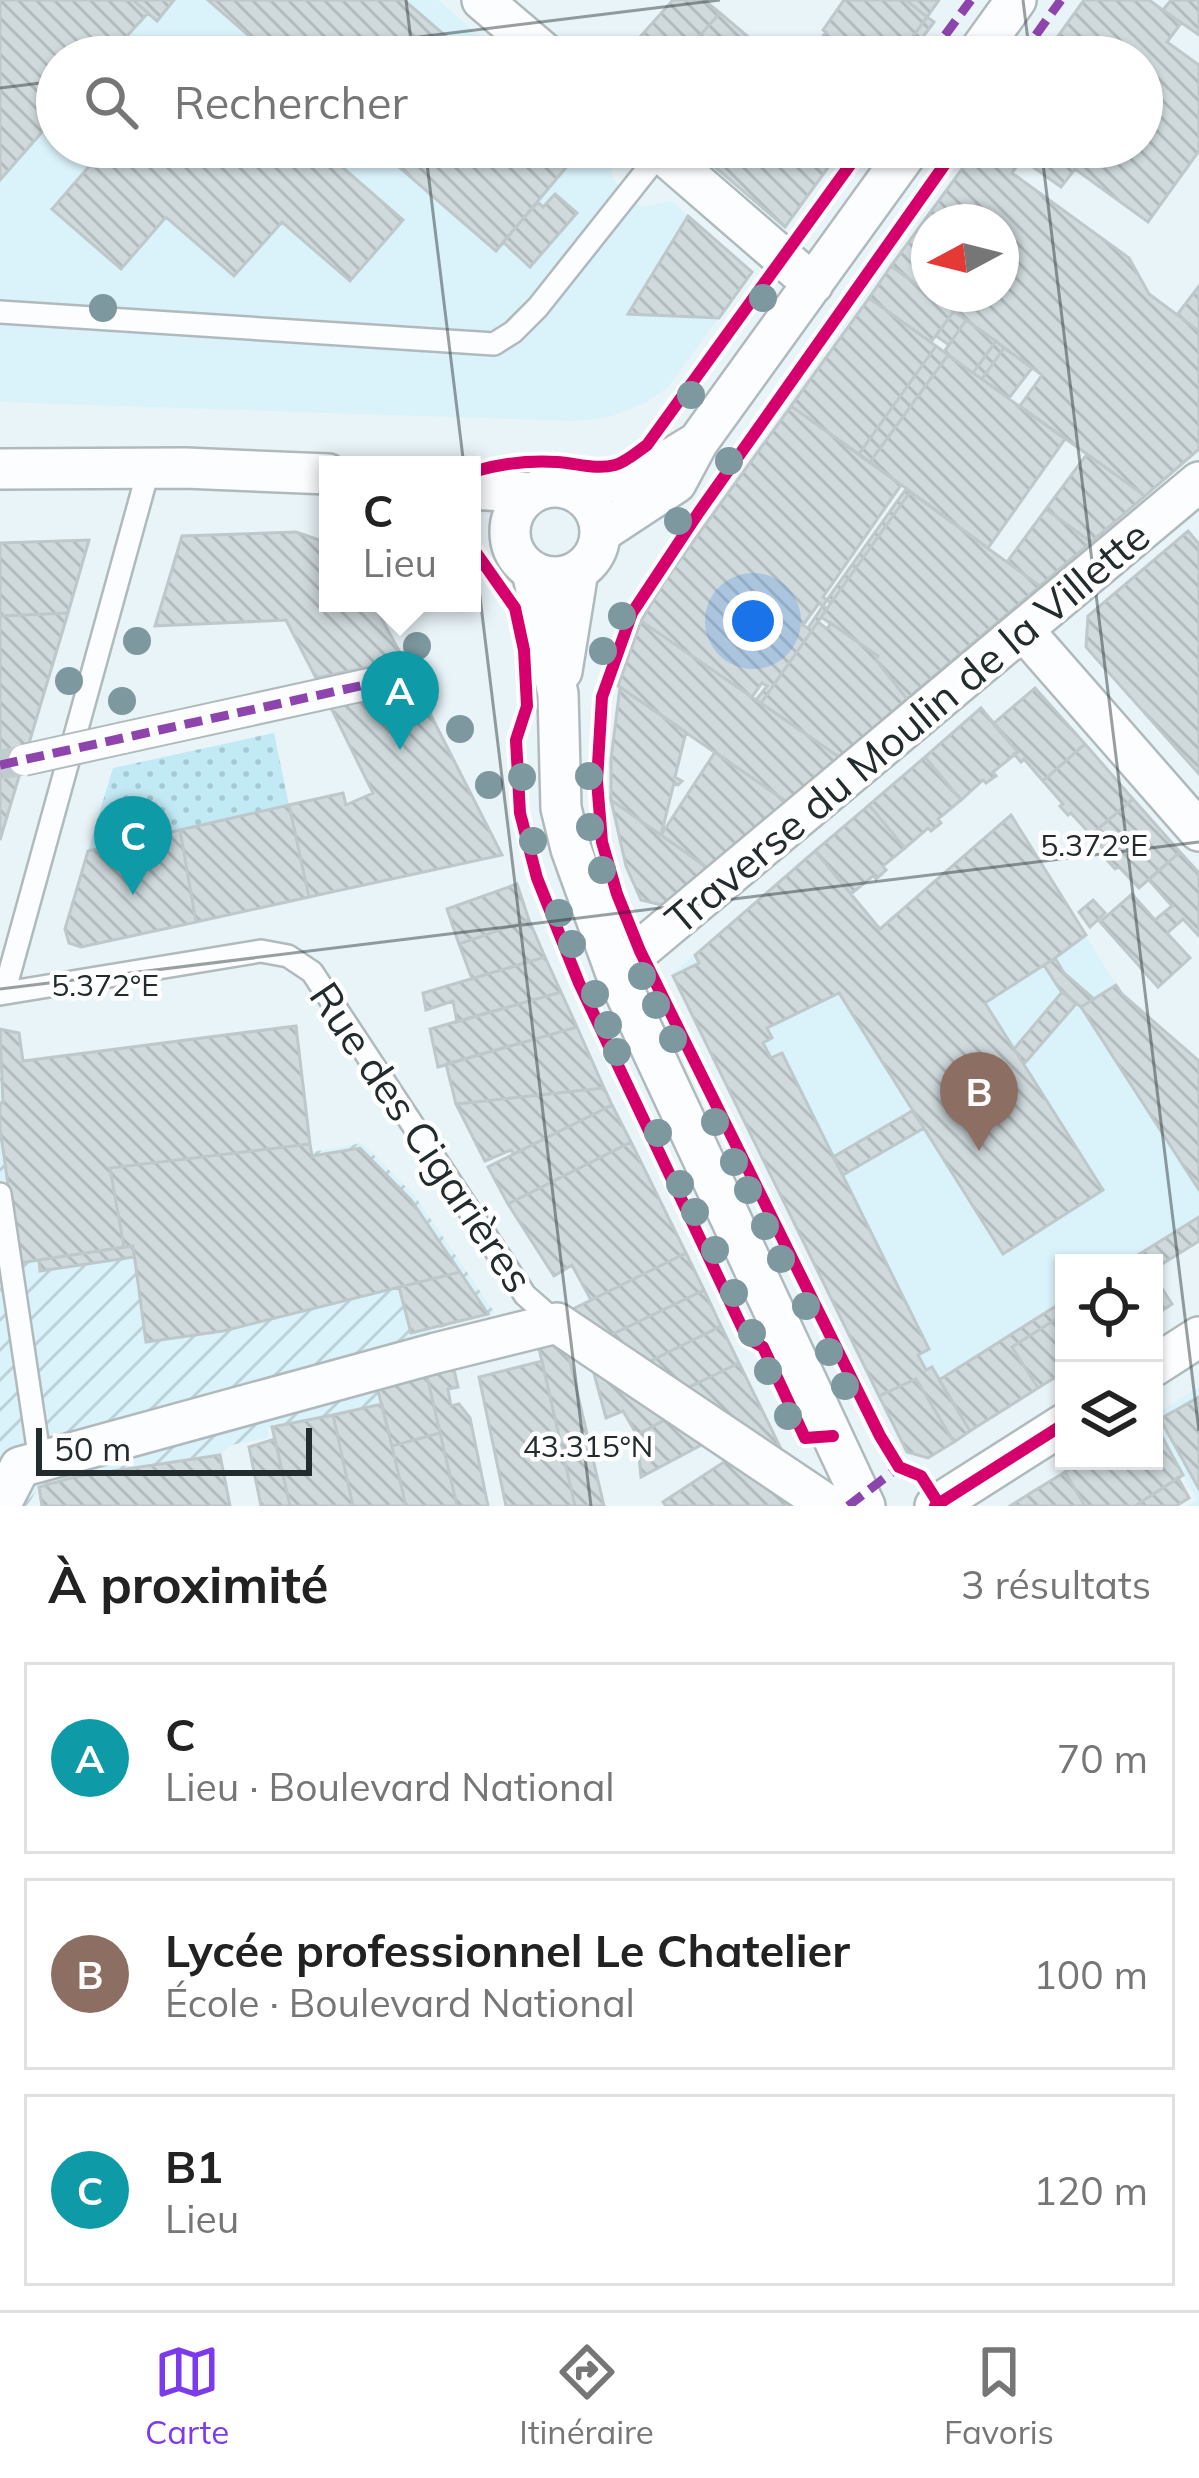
<!DOCTYPE html>
<html lang="fr">
<meta charset="utf-8">
<style>
body{margin:0;font-family:Mulish,sans-serif;background:#f2f2f2;color:#222}
.controls{position:absolute;right:36px;bottom:36px;display:grid;overflow:hidden;border-radius:0px;box-shadow:0 3px 9px #0004}
.controls button{width:108px;height:108px;display:grid;place-items:center;padding:0;border:0;border-bottom:3px solid #e0e0e0;background:#fff;color:#222;font:60px sans-serif}
.compass{position:absolute;left:911px;top:204px;width:108px;height:108px;border-radius:50%;background:#fff;box-shadow:0 3px 9px #0004;rotate:263deg}
.scale{position:absolute;left:36px;bottom:30px;width:276px;box-sizing:border-box;padding-left:12px;border:6px solid #222c2f;border-top:0;font-size:33px;line-height:42px;white-space:nowrap;color:#222c2f;-webkit-text-stroke:9px #fff;paint-order:stroke}
.you{position:absolute;left:753px;top:621px;width:42px;height:42px;margin:-30px;border:9px solid #fff;border-radius:50%;background:#1a73e8;box-shadow:0 0 0 18px #1a73e833}
.badge{display:grid;place-items:center;width:78px;height:78px;border-radius:50%;background:#7c3aed;color:#fff;font-size:39px;font-weight:700}
.pin{position:absolute;translate:-50% -99px;filter:drop-shadow(0 3px 6px #0008)}
.pin::after{content:'';position:absolute;top:63px;width:42px;height:36px;background:inherit;clip-path:polygon(0 0,100% 0,50% 100%)}
.popup{position:absolute;left:319px;top:456px;width:162px;height:156px;box-sizing:border-box;display:grid;place-content:center;border-radius:0px;background:#fff;filter:drop-shadow(0 3px 9px #0005);font-size:39px;white-space:nowrap;color:#767676}
.popup b{font-size:45px;color:#222}
.popup::after{content:'';position:absolute;left:50%;top:100%;margin-left:-24px;border:24px solid transparent;border-top-color:#fff}
.list{margin:0;padding:0;list-style:none}
h2{display:flex;justify-content:space-between;align-items:center;height:156px;margin:0;padding:0 48px;font-size:51px}
h2 small{font-size:39px;font-weight:400;color:#767676}
.list li{display:grid;grid-template-columns:78px 1fr auto;gap:36px;align-items:center;box-sizing:border-box;height:192px;margin:0 24px 24px;padding:0 24px;border:3px solid #e0e0e0;border-radius:0px}
.list b{display:block;font-size:45px;white-space:nowrap}
.list p{margin:0;font-size:39px;white-space:nowrap;color:#767676}
.list em{font-size:39px;font-style:normal;color:#767676}
.icon{flex:none;width:66px;height:66px;fill:none;stroke:currentColor;stroke-width:2;stroke-linecap:round;stroke-linejoin:round}
.map{position:relative;flex:none;width:1199px;height:1506px;overflow:hidden}
.search{position:absolute;background:#fff;box-shadow:0 3px 9px #0004;left:36px;right:36px;top:36px;height:132px;display:flex;align-items:center;gap:30px;box-sizing:border-box;padding:0 42px;border-radius:66px;color:#767676;font-size:45px}
.sheet{height:804px;background:#fff}
nav{display:flex;justify-content:space-around;align-items:center;box-sizing:border-box;height:168px;border-top:3px solid #e0e0e0;background:#fff;font-size:33px;color:#767676}
nav a{display:grid;justify-items:center;gap:6px}
nav .on{color:#7c3aed}
.map>svg:first-child{display:block}
</style>
<div class="map">
<svg width="1199" height="1506" viewBox="0 0 1199 1506">
<defs>
<pattern id="industrial-furrows" width="10" height="10" patternUnits="userSpaceOnUse" patternTransform="scale(3)"><rect width="10" height="10" fill="#daf3fa"/><path d="M-1 1l2-2M0 10L10 0M9 11l2-2" fill="none" stroke="#bbd0d7"/></pattern>
<pattern id="garden-dots" width="8" height="8" patternUnits="userSpaceOnUse" patternTransform="scale(3)"><rect width="8" height="8" fill="#c2eaf5"/><path d="M2 2h.1M6 6h.1" fill="none" stroke="#a6c9d2" stroke-width="1.8" stroke-linecap="round"/></pattern>
<pattern id="building-back-hatch" width="6" height="6" patternUnits="userSpaceOnUse" patternTransform="scale(3)"><rect width="6" height="6" fill="#d0dadd"/><path d="M-1 5l2 2M0 0l6 6M5-1l2 2" fill="none" stroke="#b2bbbe"/></pattern>
</defs>
<rect width="100%" height="100%" fill="#e9f4f8"/>
<!-- built -->
<path fill="#daf3fa" d="M0 0H438L504 57H57V147H607L611 150 612 178 641 207 672 201 688 216 628 313 719 318 668 387 647 402 612 416 594 419 574 421 0 402Z
M1011 815 1122 994 1199 1061V1241L1154 1269V1263H1064V1372L928 1458 907 1452 672 974 815 851 880 928Z
M1199 1387V1506H1187L1197 1500 1154 1423V1415Z"/>
<!-- industrial -->
<path fill="url(#industrial-furrows)" d="M296 1026 312 1152 362 1143 415 1196 495 1313 429 1331 441 1369 377 1384 381 1404 268 1428V1438L231 1445 220 1455 74 1477 39 1487 27 1506H0V1029L19 1033 24 1061Z"/>
<!-- garden -->
<path fill="url(#garden-dots)" d="M274 733 289 805 88 851 113 768Z"/>
<!-- building -->
<path fill="url(#building-back-hatch)" stroke="#bec8cb" stroke-width="3" d="M0 0H133L148 13 108 57H57V115L0 180Z
M133 0H174L157 21Z
M208 0H404L470 57H273Z
M673 0H704L720 13 681 57H622Z
M844 0H906L927 17 898 57H803L814 42 817 44 826 32 823 30Z
M906 0H939L927 17Z
M1084 0H1149L1181 23 1167 42 1199 65V151L1148 222 1075 169 1061 187 1005 147H1052L1050 150 1059 157 1064 147H1142V57H1126L1130 51 1125 47 1119 55 1122 57H1043Z
M1171 0H1199V35L1163 10Z
M720 13 772 57H681Z
M927 17 934 22 908 57H898Z
M198 42 215 57H184Z
M106 147H319L403 220 350 281 282 222 234 276 166 217 121 269 52 209Z
M376 147H574L579 152 496 251Z
M692 147H731L714 166Z
M731 147H843L785 227 714 166Z
M978 147H1005L1022 159 1012 173 1129 258 1149 294 1199 331V449L1145 496 1020 406 1042 375 930 294H1001V222H929V293L891 266Z
M555 194 577 213 530 267 503 242 538 202 543 207Z
M688 216 752 272 719 318 628 314Z
M891 266 954 311 931 342 869 298Z
M1199 286V331L1177 315Z
M869 298 936 346 859 454 791 406Z
M954 311 966 320 949 345 936 336Z
M966 320 996 341 973 373 944 352Z
M996 341 1004 348 982 379 973 373Z
M936 346 948 355 870 462 859 454Z
M1004 348 1032 368 1009 398 982 379Z
M948 355 1065 439 988 548 870 462Z
M791 406 901 485 823 597 827 600 823 606 819 603 803 625 808 628 823 606 827 609 761 703 756 700 767 686 762 683 752 697 641 621 664 582Z
M1087 454 1145 496 1091 542 1046 509Z
M906 489 910 492 831 603 827 600Z
M910 492 1040 586 907 699 876 660 878 656 821 617Z
M1046 509 1091 542 1040 586 1007 562Z
M1188 531 1199 544V774L1086 647 1088 616Z
M296 532 328 543V603H373L404 660 316 678 286 620 155 626 182 536Z
M89 540 68 613 0 616V543Z
M68 613 24 760 0 765V616Z
M641 621 839 757 787 802 618 686Z
M818 622 827 629 831 623 878 656 876 660 907 699 839 757 761 703Z
M620 687 686 732 675 777 682 781 678 785 674 783 661 835 611 800V759Z
M417 688 502 855 309 897 289 805 343 793 346 805 373 793 331 708Z
M1035 688 1085 744 1043 781 1024 759 1021 762 1014 754 1018 752 993 724Z
M981 708 1018 752 993 772 996 776 986 783 983 780 961 800 925 757Z
M1085 744 1133 799 1091 835 1071 813 1068 815 1060 806 1063 804 1043 781Z
M715 752 787 802 709 869 661 835Z
M925 757 961 800 938 819 941 823 931 831 928 828 905 848 869 805Z
M24 760 0 840V765Z
M1133 799 1180 852 1139 888 1119 867 1115 869 1107 860 1111 857 1091 835Z
M611 800 709 869 666 906 641 900 626 866Z
M289 805 309 897 196 922 180 830Z
M869 805 905 848 883 866 886 870 876 879 874 875 851 894 815 851Z
M1011 815 1086 935 1055 958 985 1003 1103 1190 1003 1254 839 993 767 1028 772 1038 763 1043 771 1058 782 1053 929 1349 918 1355 926 1370 932 1367 970 1431 954 1442 916 1379 879 1396 673 976 699 963 695 955 815 851 880 929Z
M180 830 196 922 81 947 69 943 65 929 88 851Z
M1180 852 1199 873V936L1183 919 1167 933 1190 958 1158 987 1100 922 1132 894 1155 920 1172 906 1149 880Z
M517 884 529 920 459 944 447 909Z
M1093 900 1105 913 1090 927 1079 912Z
M529 920 545 957 472 979 459 944Z
M545 957 561 992 457 1022 453 1001 426 1010 423 993Z
M1055 958 1064 973 1094 999 1081 1007 1060 990 1044 965Z
M1116 985 1122 994 1199 1061V1190L1081 1007Z
M561 992 577 1027 438 1067 430 1029Z
M1062 992 1076 1004 1024 1064 1014 1049Z
M296 1026 310 1144 110 1168 124 1247 19 1263 0 1128V1103H3L0 1029 19 1033 23 1061Z
M577 1027 604 1088 456 1104 446 1064Z
M604 1088 612 1105 514 1154 511 1150 485 1161 456 1104Z
M612 1105 631 1142 508 1204 488 1167Z
M912 1111 924 1128 843 1175 833 1157Z
M631 1142 686 1253 591 1300 572 1265 554 1276 508 1204Z
M310 1144 312 1156 360 1148 411 1200 460 1272 223 1331 146 1342 133 1246 124 1247 110 1168Z
M1199 1217V1241L1154 1269V1263H1125Z
M133 1246 134 1257 40 1271 39 1260Z
M686 1253 704 1290 609 1336 573 1309Z
M460 1272 488 1314 411 1333 399 1287Z
M1154 1276 1172 1304 1154 1316Z
M704 1290 721 1326 641 1366 609 1336Z
M1064 1301V1314L1012 1347 1038 1388 970 1431 939 1380Z
M1064 1314V1372L1038 1388 1012 1347Z
M721 1326 739 1363 679 1392 641 1366Z
M551 1341 567 1349 604 1506H575L538 1344Z
M542 1361 575 1506H506L479 1377Z
M739 1363 787 1461 679 1392Z
M453 1365 458 1387 448 1389 451 1406 459 1404 470 1418 488 1506H457L426 1372Z
M592 1366 668 1418 637 1435 623 1411 606 1418Z
M426 1372 440 1433 392 1446 376 1383Z
M916 1379 954 1442 928 1458 907 1452 879 1396Z
M1199 1397V1489L1160 1419Z
M382 1404 406 1506H353L333 1415Z
M333 1415 353 1506H290L272 1427Z
M668 1418 703 1444 641 1477 637 1435Z
M1154 1422 1183 1475 1135 1506H1085L1065 1472 1082 1461H1154Z
M440 1433 457 1506H406L392 1446Z
M275 1439 290 1506H261L249 1447Z
M220 1455 230 1506H42L39 1487 74 1477Z
M727 1460 793 1506H666L663 1502Z
M1065 1472 1085 1506H1010L1029 1494Z
M1178 1478 1189 1498 1176 1506H1135Z"/>
<g fill="none" stroke-linecap="round" stroke-linejoin="round">
<!-- pedestrian-tunnel -->
<path stroke="#c1ccd0" stroke-width="30" stroke-dasharray="30 15" stroke-linecap="butt" d="M0 765 24 760"/>
<defs>
<path id="service" d="M0 312 494 344 513 332 538 307 661 152
M4 993 149 468
M0 994 261 951 288 956 312 972 525 1295 557 1323
M0 1194 40 1461"/>
<path id="pedestrian" d="M123 738 410 675"/>
<path id="minor" d="M482 0 549 57
M975 57 1016 0
M655 147 813 284
M0 469 185 468 328 474
M510 532a45 45 0 1 1 90 0a45 45 0 1 1-90 0Z
M472 489 531 493
M578 492 660 465 693 445
M600 533 676 483 698 442 911 147
M532 571 558 694 561 808 571 849 615 971 865 1506
M1024 631 1199 831
M562 671 578 571
M615 971 1199 482
M1154 1366 1199 1337
M0 1506 20 1467 436 1353 557 1323 829 1506
M935 1506 1064 1424"/>
</defs>
<!-- service casing -->
<use href="#service" stroke="#b0babd" stroke-width="26"/>
<!-- pedestrian casing -->
<use href="#pedestrian" stroke="#b0babd" stroke-width="34"/>
<!-- minor casing -->
<use href="#minor" stroke="#b0babd" stroke-width="44"/>
<!-- service -->
<use href="#service" stroke="#fcfdfe" stroke-width="21"/>
<!-- pedestrian -->
<use href="#pedestrian" stroke="#fcfdfe" stroke-width="30"/>
<!-- minor -->
<use href="#minor" stroke="#fcfdfe" stroke-width="39"/>
<defs>
<path id="pedestrian-bridge" d="M24 760 123 738"/>
</defs>
<!-- pedestrian-bridge casing -->
<use href="#pedestrian-bridge" stroke="#b0babd" stroke-width="34" stroke-linecap="butt"/>
<!-- pedestrian-bridge -->
<use href="#pedestrian-bridge" stroke="#fcfdfe" stroke-width="30"/>
<!-- quiet -->
<path stroke="#8e44ad" stroke-width="9" stroke-dasharray="18 9" stroke-linecap="butt" d="M929 57 971 0
M1020 57 1061 0
M0 765 410 675
M848 1506 899 1467"/>
<defs>
<path id="cycleway" d="M472 472C499 464 529 460 557 462 576 463 596 470 615 465 626 462 637 452 647 445L863 147
M472 547 515 608 524 650 527 706 516 740 520 813 537 878 579 983 747 1338 763 1347 805 1438 833 1436
M935 1506 1064 1424
M940 1506 921 1476 899 1467 880 1436 640 951 617 894 602 842 597 781 602 697 632 613 699 512 957 147"/>
</defs>
<!-- cycleway casing -->
<use href="#cycleway" stroke="#fff" stroke-width="20"/>
<!-- cycleway -->
<use href="#cycleway" stroke="#d6006c" stroke-width="12"/>
</g>
<!-- trees -->
<g fill="#7d989f">
<circle cx="763" cy="298" r="14"/>
<circle cx="103" cy="308" r="14"/>
<circle cx="691" cy="395" r="14"/>
<circle cx="729" cy="461" r="14"/>
<circle cx="678" cy="521" r="14"/>
<circle cx="622" cy="616" r="14"/>
<circle cx="137" cy="641" r="14"/>
<circle cx="417" cy="646" r="14"/>
<circle cx="603" cy="651" r="14"/>
<circle cx="69" cy="681" r="14"/>
<circle cx="122" cy="701" r="14"/>
<circle cx="460" cy="729" r="14"/>
<circle cx="589" cy="776" r="14"/>
<circle cx="522" cy="777" r="14"/>
<circle cx="489" cy="785" r="14"/>
<circle cx="590" cy="827" r="14"/>
<circle cx="533" cy="841" r="14"/>
<circle cx="602" cy="870" r="14"/>
<circle cx="559" cy="913" r="14"/>
<circle cx="572" cy="944" r="14"/>
<circle cx="642" cy="976" r="14"/>
<circle cx="595" cy="994" r="14"/>
<circle cx="656" cy="1005" r="14"/>
<circle cx="608" cy="1025" r="14"/>
<circle cx="673" cy="1039" r="14"/>
<circle cx="617" cy="1052" r="14"/>
<circle cx="715" cy="1122" r="14"/>
<circle cx="658" cy="1133" r="14"/>
<circle cx="734" cy="1162" r="14"/>
<circle cx="680" cy="1184" r="14"/>
<circle cx="748" cy="1190" r="14"/>
<circle cx="695" cy="1212" r="14"/>
<circle cx="765" cy="1226" r="14"/>
<circle cx="715" cy="1250" r="14"/>
<circle cx="781" cy="1259" r="14"/>
<circle cx="734" cy="1293" r="14"/>
<circle cx="806" cy="1306" r="14"/>
<circle cx="752" cy="1333" r="14"/>
<circle cx="829" cy="1352" r="14"/>
<circle cx="768" cy="1371" r="14"/>
<circle cx="845" cy="1386" r="14"/>
<circle cx="788" cy="1416" r="14"/>
</g>
<!-- ticks -->
<path fill="none" stroke="#222c2f" stroke-width="3" stroke-opacity="0.45" d="M406 0 413 57M1023 0 1030 57M256 57 720 0M0 88 57 81M425 147 591 1506M1041 147 1199 1431M0 989 1199 842"/>
<g text-anchor="middle" dominant-baseline="central" stroke-width="9" stroke-linejoin="round" paint-order="stroke">
<!-- street labels -->
<g font-size="42" fill="#222c2f" stroke="#fff">
<text transform="translate(907 727) rotate(-40)">Traverse du Moulin de la Villette</text>
<text transform="translate(422 1137) rotate(56)">Rue des Cigarières</text>
</g>
</g>
<g font-size="30" text-anchor="middle" fill="#222c2f" stroke="#fff" stroke-width="9" stroke-linejoin="round" paint-order="stroke">
<text x="1094" y="856">5.372°E</text>
<text x="105" y="996">5.372°E</text>
<text x="588" y="1457">43.315°N</text>
</g>
</svg>
<div class="controls">
<button><svg class="icon" aria-label="locate" viewBox="0 0 24 24"><circle cx="12" cy="12" r="6"/><path d="M12 2v4M12 18v4M2 12h4M18 12h4"/></svg></button>
<button><svg class="icon" aria-label="layers" viewBox="0 0 24 24"><path d="M12 4l9 5-9 5-9-5zM3 14l9 5 9-5"/></svg></button>
</div>
<svg class="compass" viewBox="-18 -18 36 36"><path d="M0-13l5 13h-10z" fill="#e53935"/><path d="M0 13l5-13h-10z" fill="#767676"/></svg>
<div class="scale">50 m</div>
<div class="you"></div>
<div class="pin badge" style="left:400px;top:750px;background:#0f9aa8">A</div>
<div class="popup"><b>C</b>Lieu</div>
<div class="pin badge" style="left:979px;top:1151px;background:#8d6e63">B</div>
<div class="pin badge" style="left:133px;top:895px;background:#0f9aa8">C</div>
<div class="search"><svg class="icon" aria-label="search" viewBox="0 0 24 24"><circle cx="10" cy="10" r="6"/><path d="M15 15l6 6"/></svg>Rechercher</div>
</div>
<section class="sheet">
<h2>À proximité<small>3 résultats</small></h2>
<ul class="list">
<li><span class="badge" style="background:#0f9aa8">A</span><div><b>C</b><p>Lieu · Boulevard National</p></div><em>70 m</em></li>
<li><span class="badge" style="background:#8d6e63">B</span><div><b>Lycée professionnel Le Chatelier</b><p>École · Boulevard National</p></div><em>100 m</em></li>
<li><span class="badge" style="background:#0f9aa8">C</span><div><b>B1</b><p>Lieu</p></div><em>120 m</em></li>
</ul>
</section>
<nav>
<a class="on"><svg class="icon" aria-label="map" viewBox="0 0 24 24"><path d="M3 6l6-2 6 2 6-2v14l-6 2-6-2-6 2zM9 4v14M15 6v14"/></svg>Carte</a>
<a><svg class="icon" aria-label="directions" viewBox="0 0 24 24"><path d="M12 3l9 9-9 9-9-9zM9 14v-3h6M13 9l2 2-2 2"/></svg>Itinéraire</a>
<a><svg class="icon" aria-label="saved" viewBox="0 0 24 24"><path d="M7 4h10v16l-5-4-5 4z"/></svg>Favoris</a>
</nav>
